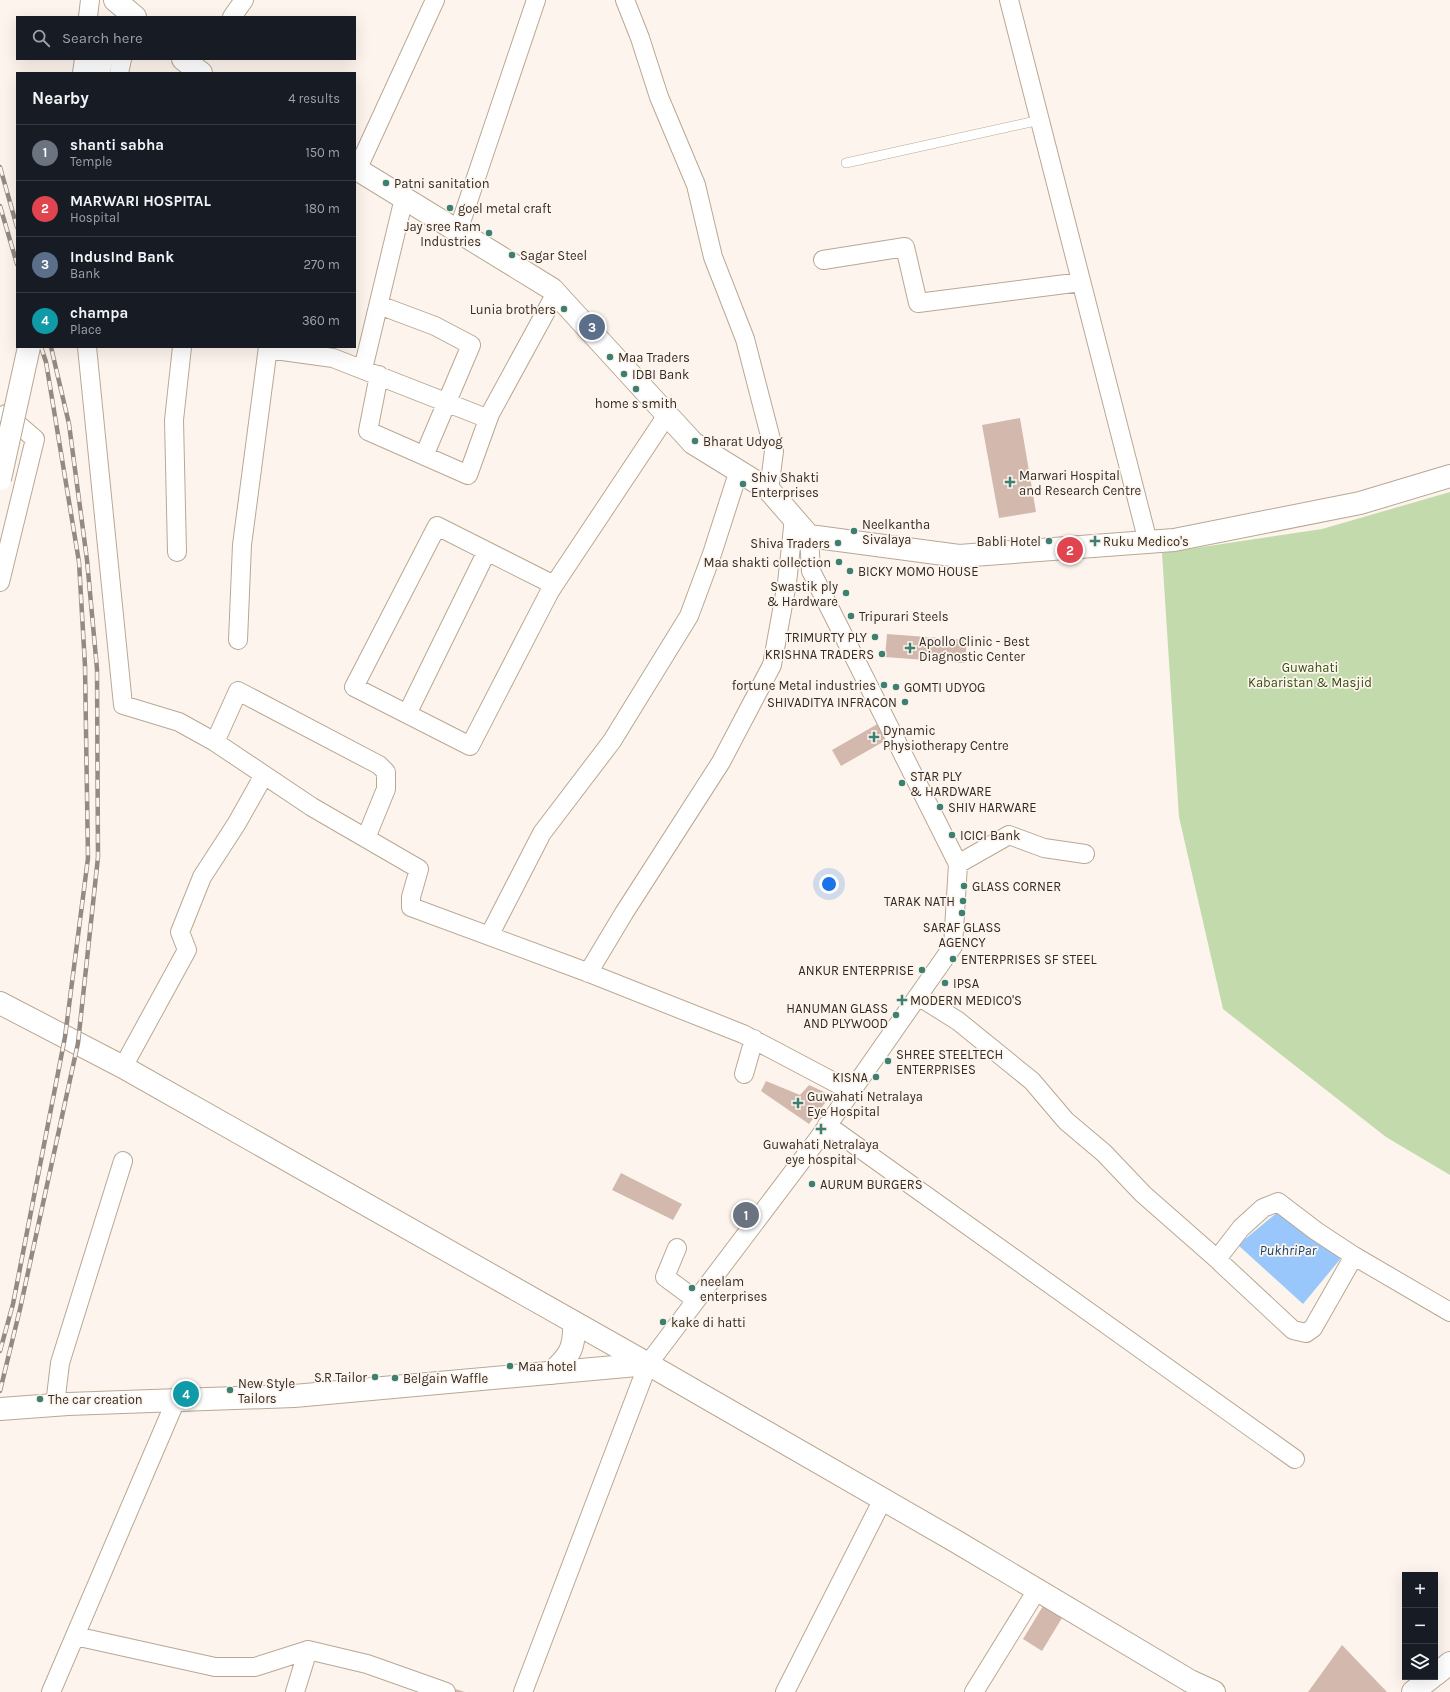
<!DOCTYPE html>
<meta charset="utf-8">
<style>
body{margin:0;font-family:Karla,sans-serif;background:#242831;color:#f1f3f6}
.controls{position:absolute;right:12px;bottom:12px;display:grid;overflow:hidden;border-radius:0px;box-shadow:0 4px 16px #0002}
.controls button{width:36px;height:36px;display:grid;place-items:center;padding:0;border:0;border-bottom:1px solid #363941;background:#171b24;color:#f1f3f6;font:20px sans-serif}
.you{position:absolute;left:829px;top:884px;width:14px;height:14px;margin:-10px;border:3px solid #fff;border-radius:50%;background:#1a73e8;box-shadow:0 0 0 6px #1a73e833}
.badge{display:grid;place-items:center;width:26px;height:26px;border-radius:50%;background:#8c9099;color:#fff;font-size:13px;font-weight:700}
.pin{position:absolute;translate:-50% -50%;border:2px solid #fff;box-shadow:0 1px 4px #0006}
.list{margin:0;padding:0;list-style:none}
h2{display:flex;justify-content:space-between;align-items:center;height:52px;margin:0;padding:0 16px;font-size:17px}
h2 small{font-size:13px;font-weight:400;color:#9ea1a6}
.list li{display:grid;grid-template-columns:26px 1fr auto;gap:12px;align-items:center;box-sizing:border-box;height:56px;padding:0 16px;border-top:1px solid #363941}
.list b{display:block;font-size:15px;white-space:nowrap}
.list p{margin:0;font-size:13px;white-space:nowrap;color:#9ea1a6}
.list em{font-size:13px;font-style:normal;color:#9ea1a6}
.icon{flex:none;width:22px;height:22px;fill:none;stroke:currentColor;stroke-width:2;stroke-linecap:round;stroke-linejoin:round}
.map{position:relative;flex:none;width:1450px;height:1692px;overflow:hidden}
.search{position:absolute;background:#171b24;box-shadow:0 4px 16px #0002;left:16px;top:16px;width:340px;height:44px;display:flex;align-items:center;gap:10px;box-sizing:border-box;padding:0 14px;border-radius:0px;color:#9ea1a6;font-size:15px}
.panel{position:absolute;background:#171b24;box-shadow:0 4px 16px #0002;left:16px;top:72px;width:340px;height:276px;border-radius:0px}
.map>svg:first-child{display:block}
</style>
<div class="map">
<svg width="1450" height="1692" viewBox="0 0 1450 1692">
<rect width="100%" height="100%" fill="#fdf5ed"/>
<!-- green -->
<path fill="#c3daad" d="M1450 492V1175L1386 1137 1223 1009 1179 817 1162 553 1322 529Z"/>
<!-- water -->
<path fill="#99c7fb" d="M1285 1206 1342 1257 1303 1304 1238 1245Z"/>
<!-- building -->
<path fill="#d3b9ad" d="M1020 418 1036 512 999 518 982 425Z
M887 634 967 640 965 663 885 657Z
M881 722 890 738 841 766 832 750Z
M766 1081 800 1095 809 1085 831 1095 809 1124 761 1091Z
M621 1173 682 1204 673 1220 612 1190Z
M1043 1606 1062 1618 1042 1651 1023 1639Z
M1342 1645 1387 1692H1308Z
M449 1687 465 1692H447Z"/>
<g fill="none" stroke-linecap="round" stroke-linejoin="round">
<defs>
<path id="service" d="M846 163 1040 120"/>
<path id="minor" d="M625 0 640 38 659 97 696 185 713 257 745 339 774 451 769 490
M1009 0 1148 542
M88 17 90 0
M232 17 244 0
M82 73 84 59
M119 73 122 59
M357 170 435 0
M458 231 536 0
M823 260 905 247 918 303 1081 282
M379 305 435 326 471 345 424 456
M87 347 123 705 179 722 215 742 312 807 419 869 411 897V907L584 971 743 1034 851 1091
M268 349 333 358 481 416 490 414 556 293
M363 369 404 198
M379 375 368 431 468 475 490 414
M177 552 174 420 182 347
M0 582 35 439 6 414
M554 585 437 526 354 687 470 746 549 593 554 585 667 415
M238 640 242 545 268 347
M407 714 487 551
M215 742 238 691 379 765 386 772V789L366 838
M958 864 1009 835 1044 848 1085 854
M489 936 542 833 612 741 689 616 712 554 739 470
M588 973 624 913 721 762 772 665 787 583 794 518
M918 996 958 1021 1032 1081 1066 1121 1104 1153 1143 1194 1217 1259 1221 1263 1293 1330 1306 1333 1313 1328 1354 1256 1316 1231 1278 1202 1263 1208 1241 1228 1217 1259
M123 1067 187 950 180 932 202 877 237 823 264 775
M744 1074 754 1039
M827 1125 1295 1459
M677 1248 665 1277 696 1300
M1354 1256 1450 1312
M55 1405 60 1363 123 1161
M75 1636 215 1667H255L308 1650 367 1664 446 1692
M51 1692 176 1400
M295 1692 308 1650
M523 1692 648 1364 818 1139 953 946 958 864 811 571 809 536
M785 1692 883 1499
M974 1692 1037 1590"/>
<path id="tertiary" d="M115 0 135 17
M183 59 201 73
M98 73 102 59
M355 168 552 289 693 443 769 490 809 536 959 556 1174 540 1360 503 1450 476
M0 1409 68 1404 294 1396 648 1364
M1435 1675 1450 1663
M1413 1692 1432 1677"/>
<path id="secondary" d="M0 1003 123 1067 648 1364 957 1542 1190 1681 1214 1692
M551 1373C570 1356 575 1348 574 1322"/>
</defs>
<!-- service casing -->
<use href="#service" stroke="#b9a793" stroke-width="10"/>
<!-- minor casing -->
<use href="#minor" stroke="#b9a793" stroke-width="20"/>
<!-- tertiary casing -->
<use href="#tertiary" stroke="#b9a793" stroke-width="24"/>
<!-- secondary casing -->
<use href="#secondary" stroke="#b9a793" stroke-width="24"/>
<!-- service -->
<use href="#service" stroke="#fff" stroke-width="9"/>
<!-- minor -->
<use href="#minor" stroke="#fff" stroke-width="18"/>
<!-- tertiary -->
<use href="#tertiary" stroke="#fff" stroke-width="22"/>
<!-- secondary -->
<use href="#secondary" stroke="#fff" stroke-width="22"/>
<defs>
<path id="rail" d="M0 167 17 227
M0 206 17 264
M0 1351 13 1304 65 1037 88 858 85 666 79 562 46 362 41 347
M0 1391 20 1309 78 1043 98 857 97 669 87 560 69 424 51 347"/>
</defs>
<!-- rail casing -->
<use href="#rail" stroke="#938b83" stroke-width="4.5"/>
<!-- rail -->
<use href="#rail" stroke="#fdf5ed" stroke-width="3" stroke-dasharray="9" stroke-linecap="butt"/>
<defs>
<path id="tertiary-bridge" d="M0 479 29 347"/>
</defs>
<!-- tertiary-bridge casing -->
<use href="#tertiary-bridge" stroke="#b9a793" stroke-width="24" stroke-linecap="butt"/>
<!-- tertiary-bridge -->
<use href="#tertiary-bridge" stroke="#fff" stroke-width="22"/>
</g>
<!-- markers -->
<g fill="#3d7f70" stroke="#fdf5ed" stroke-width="1.5">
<circle cx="386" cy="183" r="4"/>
<circle cx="450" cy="208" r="4"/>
<circle cx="489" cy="233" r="4"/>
<circle cx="512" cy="255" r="4"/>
<circle cx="564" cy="309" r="4"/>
<circle cx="610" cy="357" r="4"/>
<circle cx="624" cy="374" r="4"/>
<circle cx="636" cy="389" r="4"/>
<circle cx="695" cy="441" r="4"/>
<path d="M1008 476h4v4h4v4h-4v4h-4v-4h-4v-4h4z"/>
<circle cx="743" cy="484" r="4"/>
<circle cx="854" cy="531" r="4"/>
<circle cx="1049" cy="541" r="4"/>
<path d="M1093 535h4v4h4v4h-4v4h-4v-4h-4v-4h4z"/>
<circle cx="838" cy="543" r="4"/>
<circle cx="839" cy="562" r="4"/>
<circle cx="850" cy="571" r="4"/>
<circle cx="846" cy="593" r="4"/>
<circle cx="851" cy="616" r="4"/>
<circle cx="875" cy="637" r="4"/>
<path d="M908 642h4v4h4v4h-4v4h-4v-4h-4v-4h4z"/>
<circle cx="882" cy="654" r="4"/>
<circle cx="884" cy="685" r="4"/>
<circle cx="896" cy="687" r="4"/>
<circle cx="905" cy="702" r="4"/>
<path d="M872 731h4v4h4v4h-4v4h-4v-4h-4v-4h4z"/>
<circle cx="902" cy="783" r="4"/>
<circle cx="940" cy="807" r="4"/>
<circle cx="952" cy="835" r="4"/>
<circle cx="964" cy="886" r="4"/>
<circle cx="963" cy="901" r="4"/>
<circle cx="962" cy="913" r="4"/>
<circle cx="953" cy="959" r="4"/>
<circle cx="922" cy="970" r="4"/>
<circle cx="945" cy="983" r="4"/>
<path d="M900 994h4v4h4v4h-4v4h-4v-4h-4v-4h4z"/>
<circle cx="896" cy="1015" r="4"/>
<circle cx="888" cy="1061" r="4"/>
<circle cx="876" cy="1077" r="4"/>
<path d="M796 1097h4v4h4v4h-4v4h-4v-4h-4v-4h4z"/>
<path d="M819 1123h4v4h4v4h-4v4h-4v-4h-4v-4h4z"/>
<circle cx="812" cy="1184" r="4"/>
<circle cx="692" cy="1288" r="4"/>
<circle cx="663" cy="1322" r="4"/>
<circle cx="510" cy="1366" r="4"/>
<circle cx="375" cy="1377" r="4"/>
<circle cx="395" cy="1378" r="4"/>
<circle cx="230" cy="1390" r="4"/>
<circle cx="40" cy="1399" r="4"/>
</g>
<g text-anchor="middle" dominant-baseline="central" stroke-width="3.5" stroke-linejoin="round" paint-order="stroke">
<!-- poi labels -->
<g font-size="13" fill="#322b23" stroke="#fdf5ed" text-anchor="start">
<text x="394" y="183">Patni sanitation</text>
<text x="458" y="208">goel metal craft</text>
<text x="481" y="226" text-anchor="end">Jay sree Ram<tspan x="481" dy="15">Industries</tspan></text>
<text x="520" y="255">Sagar Steel</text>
<text x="556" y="309" text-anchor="end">Lunia brothers</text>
<text x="618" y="357">Maa Traders</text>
<text x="632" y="374">IDBI Bank</text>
<text x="636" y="403" text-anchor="middle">home s smith</text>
<text x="703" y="441">Bharat Udyog</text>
<text x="1019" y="475">Marwari Hospital<tspan x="1019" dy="15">and Research Centre</tspan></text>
<text x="751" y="477">Shiv Shakti<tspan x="751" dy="15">Enterprises</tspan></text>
<text x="862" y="524">Neelkantha<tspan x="862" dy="15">Sivalaya</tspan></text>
<text x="1041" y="541" text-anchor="end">Babli Hotel</text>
<text x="1103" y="541">Ruku Medico's</text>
<text x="830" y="543" text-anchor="end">Shiva Traders</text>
<text x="831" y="562" text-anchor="end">Maa shakti collection</text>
<text x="858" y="571">BICKY MOMO HOUSE</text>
<text x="838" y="586" text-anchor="end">Swastik ply<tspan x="838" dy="15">&amp; Hardware</tspan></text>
<text x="859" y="616">Tripurari Steels</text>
<text x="867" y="637" text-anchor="end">TRIMURTY PLY</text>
<text x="919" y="641">Apollo Clinic - Best<tspan x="919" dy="15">Diagnostic Center</tspan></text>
<text x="874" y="654" text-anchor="end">KRISHNA TRADERS</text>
<text x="876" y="685" text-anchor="end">fortune Metal industries</text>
<text x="904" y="687">GOMTI UDYOG</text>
<text x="897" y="702" text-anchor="end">SHIVADITYA INFRACON</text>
<text x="883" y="730">Dynamic<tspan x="883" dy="15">Physiotherapy Centre</tspan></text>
<text x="910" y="776">STAR PLY<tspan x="910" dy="15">&amp; HARDWARE</tspan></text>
<text x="948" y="807">SHIV HARWARE</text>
<text x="960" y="835">ICICI Bank</text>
<text x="972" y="886">GLASS CORNER</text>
<text x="955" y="901" text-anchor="end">TARAK NATH</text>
<text x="962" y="927" text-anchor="middle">SARAF GLASS<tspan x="962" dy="15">AGENCY</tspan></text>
<text x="961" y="959">ENTERPRISES SF STEEL</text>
<text x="914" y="970" text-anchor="end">ANKUR ENTERPRISE</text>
<text x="953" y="983">IPSA</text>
<text x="910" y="1000">MODERN MEDICO'S</text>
<text x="888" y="1008" text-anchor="end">HANUMAN GLASS<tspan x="888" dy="15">AND PLYWOOD</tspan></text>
<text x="896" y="1054">SHREE STEELTECH<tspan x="896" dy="15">ENTERPRISES</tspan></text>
<text x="868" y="1077" text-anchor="end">KISNA</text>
<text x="807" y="1096">Guwahati Netralaya<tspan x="807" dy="15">Eye Hospital</tspan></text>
<text x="821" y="1144" text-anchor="middle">Guwahati Netralaya<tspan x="821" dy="15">eye hospital</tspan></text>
<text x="820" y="1184">AURUM BURGERS</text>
<text x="700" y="1281">neelam<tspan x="700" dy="15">enterprises</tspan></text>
<text x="671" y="1322">kake di hatti</text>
<text x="518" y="1366">Maa hotel</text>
<text x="367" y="1377" text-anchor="end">S.R Tailor</text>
<text x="403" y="1378">Belgain Waffle</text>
<text x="238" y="1383">New Style<tspan x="238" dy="15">Tailors</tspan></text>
<text x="48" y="1399">The car creation</text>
</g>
<!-- park labels -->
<g font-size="13" fill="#344e0d" stroke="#fdf5ed">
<text x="1310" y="667">Guwahati<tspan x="1310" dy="15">Kabaristan &amp; Masjid</tspan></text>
</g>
<!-- water labels -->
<g font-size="14" font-style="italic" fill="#124270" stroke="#fdf5ed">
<text x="1288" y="1250">PukhriPar</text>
</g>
</g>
</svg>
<div class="controls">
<button>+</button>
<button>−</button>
<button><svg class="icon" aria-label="layers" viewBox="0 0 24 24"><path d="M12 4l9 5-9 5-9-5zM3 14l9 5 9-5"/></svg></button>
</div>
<div class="you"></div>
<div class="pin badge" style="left:746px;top:1215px;background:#6b7280">1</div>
<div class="pin badge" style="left:1070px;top:550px;background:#e0444e">2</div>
<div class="pin badge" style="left:592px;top:327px;background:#5c6f8a">3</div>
<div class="pin badge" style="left:186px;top:1394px;background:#0f9aa8">4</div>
<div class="search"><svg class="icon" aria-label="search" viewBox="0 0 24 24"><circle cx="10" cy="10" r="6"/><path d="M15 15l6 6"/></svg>Search here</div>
<section class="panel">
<h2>Nearby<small>4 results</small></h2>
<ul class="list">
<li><span class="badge" style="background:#6b7280">1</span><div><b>shanti sabha</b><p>Temple</p></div><em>150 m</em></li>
<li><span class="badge" style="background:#e0444e">2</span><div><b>MARWARI HOSPITAL</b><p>Hospital</p></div><em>180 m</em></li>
<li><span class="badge" style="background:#5c6f8a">3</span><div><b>IndusInd Bank</b><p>Bank</p></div><em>270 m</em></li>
<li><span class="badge" style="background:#0f9aa8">4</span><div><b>champa</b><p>Place</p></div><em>360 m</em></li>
</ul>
</section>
</div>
